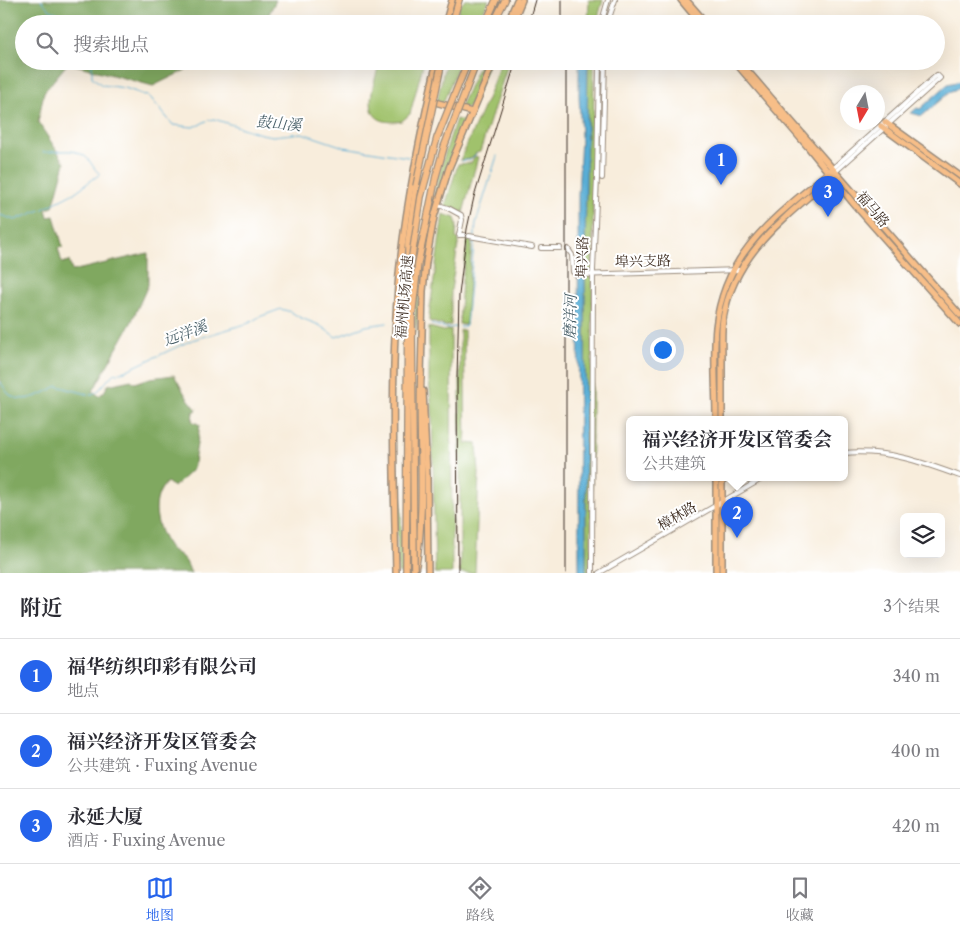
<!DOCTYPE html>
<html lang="zh">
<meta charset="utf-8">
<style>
body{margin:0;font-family:"Libre Caslon Text","Noto Serif SC",serif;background:#f2f2f3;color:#2b2b33}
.controls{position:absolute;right:15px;bottom:15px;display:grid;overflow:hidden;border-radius:8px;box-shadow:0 5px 20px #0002}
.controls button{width:45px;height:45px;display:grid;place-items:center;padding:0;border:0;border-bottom:1px solid #e1e1e2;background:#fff;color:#2b2b33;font:25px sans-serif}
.compass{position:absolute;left:840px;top:85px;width:45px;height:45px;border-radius:50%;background:#fff;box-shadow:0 5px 20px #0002;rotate:190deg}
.you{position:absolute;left:662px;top:349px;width:18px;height:18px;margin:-12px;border:4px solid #fff;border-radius:50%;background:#1a73e8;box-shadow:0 0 0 8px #1a73e833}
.badge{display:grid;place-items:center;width:32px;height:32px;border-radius:50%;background:#2563eb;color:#fff;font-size:16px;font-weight:700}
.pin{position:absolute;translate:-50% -41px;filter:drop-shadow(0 1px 2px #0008)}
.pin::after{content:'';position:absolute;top:26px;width:18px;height:15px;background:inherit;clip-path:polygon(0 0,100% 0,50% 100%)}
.popup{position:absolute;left:626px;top:416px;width:222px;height:65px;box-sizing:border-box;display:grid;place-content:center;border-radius:8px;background:#fff;filter:drop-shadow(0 1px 4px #0005);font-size:16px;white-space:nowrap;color:#7c7c81}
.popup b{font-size:19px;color:#2b2b33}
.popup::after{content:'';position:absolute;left:50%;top:100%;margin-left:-10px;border:10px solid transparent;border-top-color:#fff}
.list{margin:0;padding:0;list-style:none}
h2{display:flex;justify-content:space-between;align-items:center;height:65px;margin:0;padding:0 20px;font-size:21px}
h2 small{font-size:16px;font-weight:400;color:#7c7c81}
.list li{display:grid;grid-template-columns:32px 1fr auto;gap:15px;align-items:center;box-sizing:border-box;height:75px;padding:0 20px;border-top:1px solid #e1e1e2}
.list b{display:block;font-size:19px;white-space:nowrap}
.list p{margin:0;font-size:16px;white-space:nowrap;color:#7c7c81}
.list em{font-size:16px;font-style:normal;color:#7c7c81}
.icon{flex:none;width:28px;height:28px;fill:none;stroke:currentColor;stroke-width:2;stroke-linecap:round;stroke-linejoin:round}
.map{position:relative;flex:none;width:960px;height:573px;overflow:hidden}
.search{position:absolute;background:#fff;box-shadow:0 5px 20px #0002;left:15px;right:15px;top:15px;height:55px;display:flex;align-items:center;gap:12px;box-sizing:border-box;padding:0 18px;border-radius:28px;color:#7c7c81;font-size:19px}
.sheet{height:290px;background:#fff}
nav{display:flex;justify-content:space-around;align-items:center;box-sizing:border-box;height:70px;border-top:1px solid #e1e1e2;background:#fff;font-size:14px;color:#7c7c81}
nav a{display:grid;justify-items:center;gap:2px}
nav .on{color:#2563eb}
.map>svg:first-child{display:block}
</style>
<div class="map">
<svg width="960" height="573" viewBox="0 0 960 573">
<rect width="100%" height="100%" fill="#fff"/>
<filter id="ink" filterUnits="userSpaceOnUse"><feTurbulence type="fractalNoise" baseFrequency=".02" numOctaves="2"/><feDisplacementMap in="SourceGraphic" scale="10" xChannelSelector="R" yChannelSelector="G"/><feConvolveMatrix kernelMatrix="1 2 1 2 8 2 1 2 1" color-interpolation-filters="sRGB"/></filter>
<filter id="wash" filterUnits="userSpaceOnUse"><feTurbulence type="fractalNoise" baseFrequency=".0096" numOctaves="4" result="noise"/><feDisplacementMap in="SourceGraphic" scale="20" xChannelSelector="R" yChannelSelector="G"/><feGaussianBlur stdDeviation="1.12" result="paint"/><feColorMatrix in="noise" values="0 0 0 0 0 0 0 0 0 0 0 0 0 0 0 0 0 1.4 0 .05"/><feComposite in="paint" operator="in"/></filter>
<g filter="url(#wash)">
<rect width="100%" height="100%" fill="#f8eddc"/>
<!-- green -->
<path fill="#a0c26c" stroke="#6e7645" d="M465 0H489L477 24H455L459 7Z
M589 0H603L596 24H588Z
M380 61H424L410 114 402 121C356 128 373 88 380 61Z
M446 61H460L443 103 437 101Z
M481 61H489L474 101 468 108 460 107Z
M501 61H509L480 152 476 153 470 159 460 160 487 99Z
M588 61H594L591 573H586L585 251Z
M456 119 466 122C454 150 440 178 433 208 423 249 419 292 416 334 413 307 418 281 422 254 430 205 440 166 456 119Z
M475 156 478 157 463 213 445 206 458 164 471 163Z
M443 214 455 218 457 224 456 238 459 239 451 290V325L445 326 429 321V316Z
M468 239 472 240 466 325 459 324 462 280Z
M429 327 444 331 451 329 452 573H435L432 409 429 382Z
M460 330H464L466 443 477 444 479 473 475 573H460Z
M401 486 402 573H398L396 488Z"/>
<!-- forest -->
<path fill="#80a860" stroke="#5e693f" d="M0 0H276L269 14 256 24H24V61H204L153 86 68 63 44 92 38 122 65 163 53 207 46 209 48 217 54 216 63 247 58 248 62 263 69 261 72 271 148 253V285L131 323 93 391 99 396 104 392 108 385 131 380 135 383 150 378 174 375 186 396 197 410 193 412 192 421 200 425 193 469 174 487 167 482C149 500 156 527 169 547 173 552 180 554 184 559 187 562 189 569 191 573H0Z"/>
<!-- water -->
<path fill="#59add5" stroke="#4a6c7a" d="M579 61H588L585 251 586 573H579L578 195 581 137 579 95Z
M960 81V88L951 91 922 116 911 113 917 108 920 109 948 84Z"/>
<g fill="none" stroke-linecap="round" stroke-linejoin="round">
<!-- stream -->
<path stroke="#59add5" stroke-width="1" d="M41 0 50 10 71 18 78 24
M92 61V77L102 85 125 88 150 97 173 125 193 127 199 125 206 121 214 119 261 134 273 136 302 133 344 147 408 157
M461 161 470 160 476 154
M0 215 15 220 43 209 74 193 100 174C94 170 92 163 87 158 73 146 59 153 43 152
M430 324 446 328 456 327
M460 327 466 326 476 223 497 156
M0 382C4 386 6 392 10 395 24 405 44 393 57 386L91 395 99 390 113 374 125 371 192 340 249 323 259 317 281 309 291 312 301 318 319 325 336 337 366 326 387 323"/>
</g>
</g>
<g filter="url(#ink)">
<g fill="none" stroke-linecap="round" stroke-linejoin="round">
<defs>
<path id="minor" d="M601 24 608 0
M607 24 615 0
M832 169 937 75 940 78 835 172
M602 178 605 61
M438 205 448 208 461 215 462 220 459 235H464
M469 236 532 247
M541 248H560
M568 249 572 255 573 272 577 275 740 270
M844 453C886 449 922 462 960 476
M592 573 593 270 597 178 599 61
M599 573 765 477"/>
<path id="major" d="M681 0 701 24
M686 0 707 24
M445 24 452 0
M507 24 517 0
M512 24 522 0
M734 61 808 147 853 203 960 324
M739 61 960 315
M431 101 472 112
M885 122 960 176
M881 126 960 184
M421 378 423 291 426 262 434 217 449 168 494 61
M423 391 427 475 428 573
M716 419C716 389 713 357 716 327 725 250 776 217 830 171
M722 419C722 399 722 378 722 358 722 345 721 332 723 319 734 255 781 221 827 181L833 174
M716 477V573
M722 477V573
M396 573C394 474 390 373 399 274 406 202 421 132 437 61"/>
<path id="highway" d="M452 24 459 0
M485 24 496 0
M493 24 505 0
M408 271V243L416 186
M415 571C427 506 418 439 421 374"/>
</defs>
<!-- minor casing -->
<use href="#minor" stroke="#9a8c7d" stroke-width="6"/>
<!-- major casing -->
<use href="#major" stroke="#9a8c7d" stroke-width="8"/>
<!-- highway casing -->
<use href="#highway" stroke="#9a8c7d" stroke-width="8"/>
<!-- minor -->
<use href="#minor" stroke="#fff" stroke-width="4"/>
<!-- major -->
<use href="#major" stroke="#f7be88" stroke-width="5"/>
<!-- highway -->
<use href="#highway" stroke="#f7be88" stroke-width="5.5"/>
<!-- rail -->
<path stroke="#3b2a1e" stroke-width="1" d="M528 24 535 0
M562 24V0
M458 573 457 379 459 295 467 229 474 197 516 61
M566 573V61"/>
<defs>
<path id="highway-bridge" d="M416 186 442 61
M406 573 408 282 421 197 437 138 468 61
M414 573 412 316 418 263 436 176 444 147 477 61"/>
</defs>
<!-- highway-bridge casing -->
<use href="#highway-bridge" stroke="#9a8c7d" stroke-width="8" stroke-linecap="butt"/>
<!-- highway-bridge -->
<use href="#highway-bridge" stroke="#f7be88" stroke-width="5.5"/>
</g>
</g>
<g text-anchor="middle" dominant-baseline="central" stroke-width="4" stroke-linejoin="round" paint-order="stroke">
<!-- street labels -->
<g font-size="14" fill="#3b2a1e" stroke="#fff">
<text transform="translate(873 209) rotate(50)">福马路</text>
<text transform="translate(582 257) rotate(-88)">埠兴路</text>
<text transform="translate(643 261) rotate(-1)">埠兴支路</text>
<text transform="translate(404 297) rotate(-85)">福州机场高速</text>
<text transform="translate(677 516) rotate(-30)">樟林路</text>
</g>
<!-- water labels -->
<g font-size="15" font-style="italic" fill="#475e67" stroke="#fff">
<text transform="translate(279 123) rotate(5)">鼓山溪</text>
<text transform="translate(570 317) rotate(-89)">磨洋河</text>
<text transform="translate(185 333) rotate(-20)">远洋溪</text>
</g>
</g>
</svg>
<div class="controls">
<button><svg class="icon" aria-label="layers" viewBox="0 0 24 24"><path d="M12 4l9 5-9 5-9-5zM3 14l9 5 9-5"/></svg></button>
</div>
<svg class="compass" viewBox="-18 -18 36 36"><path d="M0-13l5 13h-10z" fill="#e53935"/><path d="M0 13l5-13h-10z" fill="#7c7c81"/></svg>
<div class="you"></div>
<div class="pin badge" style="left:721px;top:185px">1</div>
<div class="pin badge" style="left:737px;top:538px">2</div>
<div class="popup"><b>福兴经济开发区管委会</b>公共建筑</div>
<div class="pin badge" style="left:828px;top:217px">3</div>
<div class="search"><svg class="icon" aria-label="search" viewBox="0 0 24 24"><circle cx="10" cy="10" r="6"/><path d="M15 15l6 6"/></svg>搜索地点</div>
</div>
<section class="sheet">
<h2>附近<small>3个结果</small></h2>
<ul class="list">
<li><span class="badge">1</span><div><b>福华纺织印彩有限公司</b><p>地点</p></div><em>340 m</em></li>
<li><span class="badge">2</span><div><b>福兴经济开发区管委会</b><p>公共建筑 · Fuxing Avenue</p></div><em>400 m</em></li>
<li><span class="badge">3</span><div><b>永延大厦</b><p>酒店 · Fuxing Avenue</p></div><em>420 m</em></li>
</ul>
</section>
<nav>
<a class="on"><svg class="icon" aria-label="map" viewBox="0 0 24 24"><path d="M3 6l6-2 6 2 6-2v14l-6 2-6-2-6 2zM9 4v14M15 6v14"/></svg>地图</a>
<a><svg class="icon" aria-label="directions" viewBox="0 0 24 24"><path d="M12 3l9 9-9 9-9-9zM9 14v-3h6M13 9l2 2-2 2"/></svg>路线</a>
<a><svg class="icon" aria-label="saved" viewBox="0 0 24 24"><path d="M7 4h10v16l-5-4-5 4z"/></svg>收藏</a>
</nav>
